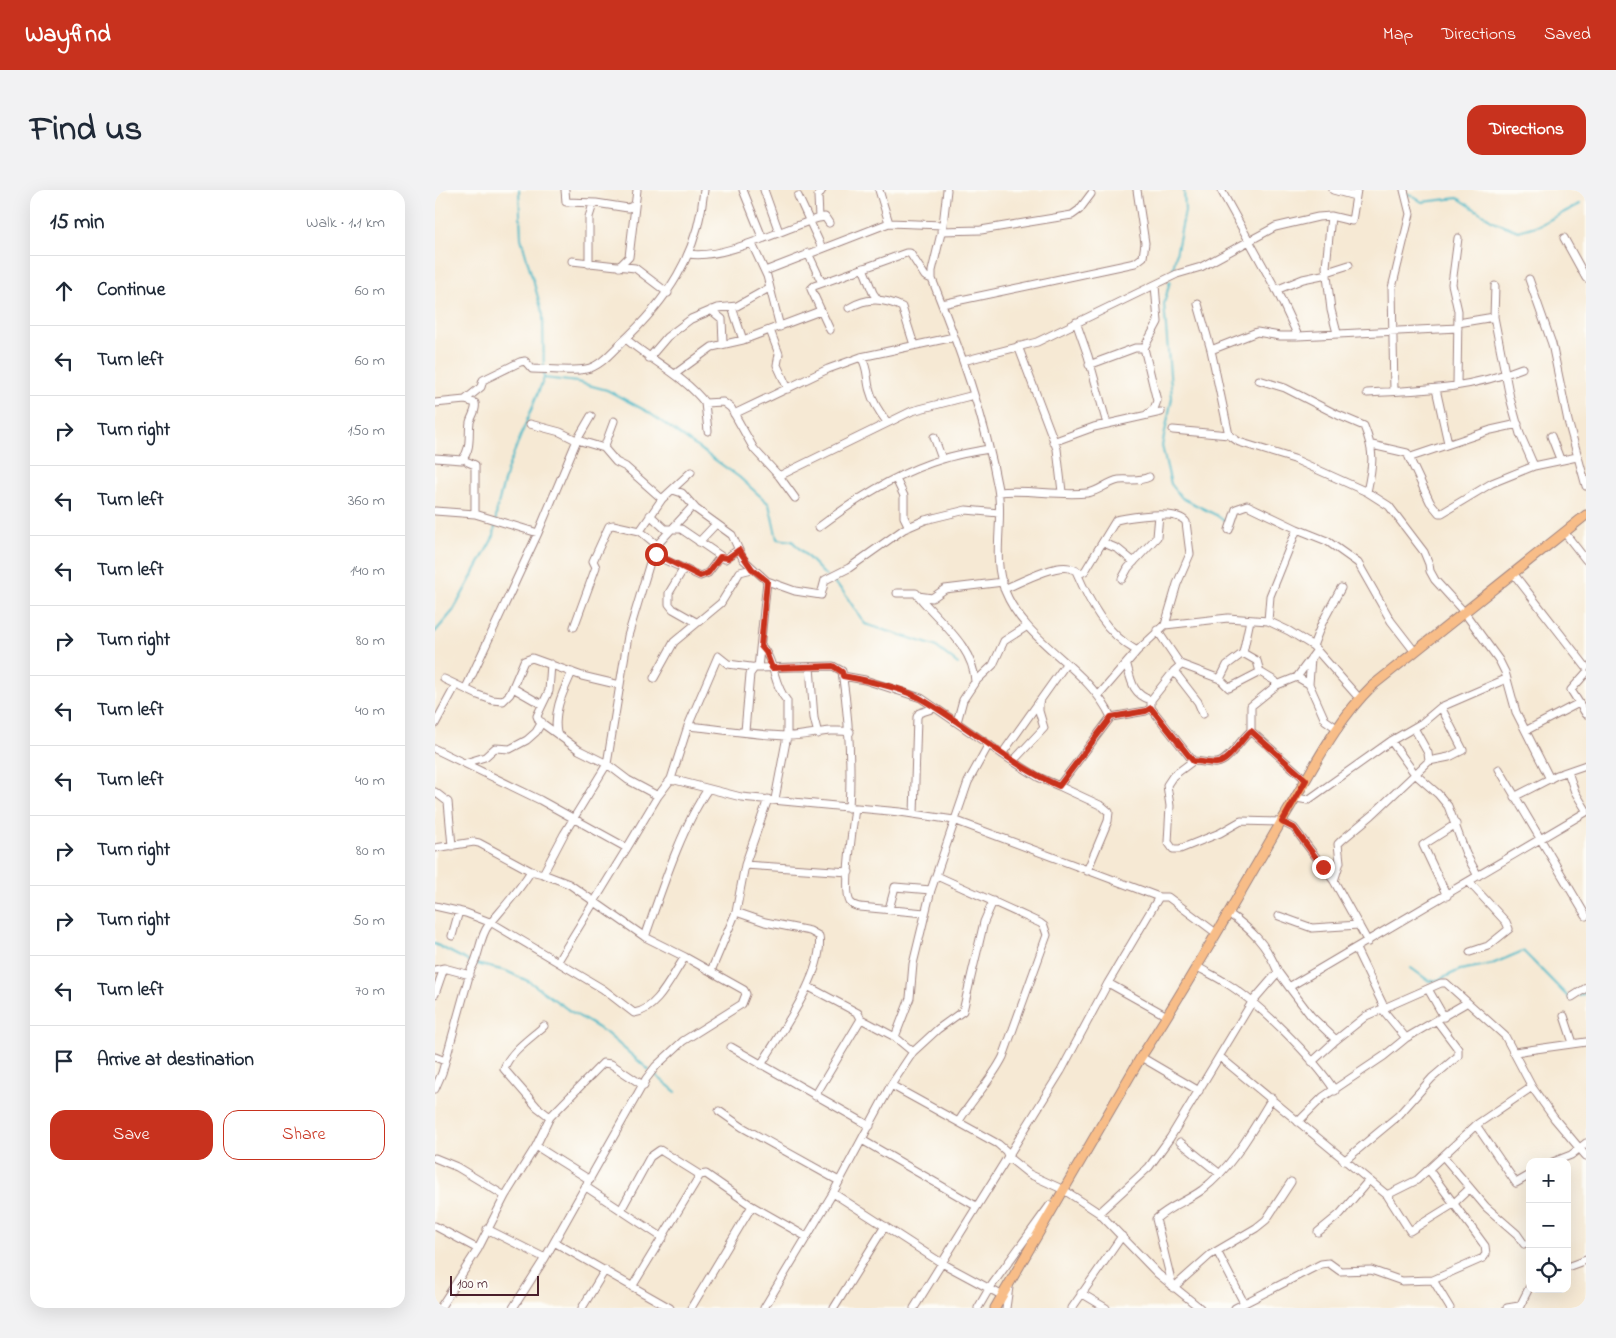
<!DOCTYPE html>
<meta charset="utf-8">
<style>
body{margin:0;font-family:"Indie Flower",sans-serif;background:#f2f2f3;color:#1f2937}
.controls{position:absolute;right:15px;bottom:15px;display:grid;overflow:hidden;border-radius:10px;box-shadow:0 5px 20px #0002}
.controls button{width:45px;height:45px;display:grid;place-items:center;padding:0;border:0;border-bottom:1px solid #e0e1e3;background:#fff;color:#1f2937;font:25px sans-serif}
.scale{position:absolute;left:15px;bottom:12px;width:89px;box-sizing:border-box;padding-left:5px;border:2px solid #4a1f2b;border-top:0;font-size:14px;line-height:18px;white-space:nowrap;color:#4a1f2b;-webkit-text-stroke:4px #fdfcf7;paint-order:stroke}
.stop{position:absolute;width:15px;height:15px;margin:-11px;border:4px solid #c8321e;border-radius:50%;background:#fff}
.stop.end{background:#c8321e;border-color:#fff;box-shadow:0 1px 5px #0008}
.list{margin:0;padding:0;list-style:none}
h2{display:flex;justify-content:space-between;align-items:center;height:65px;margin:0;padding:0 20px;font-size:21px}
h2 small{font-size:16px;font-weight:400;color:#747a83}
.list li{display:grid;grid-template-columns:32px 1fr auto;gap:15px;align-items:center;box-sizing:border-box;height:70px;padding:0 20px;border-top:1px solid #e0e1e3}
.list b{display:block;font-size:19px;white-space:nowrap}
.list em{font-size:16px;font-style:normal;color:#747a83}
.actions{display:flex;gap:10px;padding:15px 20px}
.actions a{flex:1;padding:11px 0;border:1px solid #c8321e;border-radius:15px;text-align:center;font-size:18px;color:#c8321e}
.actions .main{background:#c8321e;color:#fff}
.icon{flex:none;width:28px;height:28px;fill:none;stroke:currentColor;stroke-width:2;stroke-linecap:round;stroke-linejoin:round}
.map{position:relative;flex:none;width:1151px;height:1118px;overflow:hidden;border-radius:15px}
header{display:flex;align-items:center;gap:30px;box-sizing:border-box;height:70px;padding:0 25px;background:#c8321e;color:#fff}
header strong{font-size:24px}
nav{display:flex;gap:28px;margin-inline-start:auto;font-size:18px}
.intro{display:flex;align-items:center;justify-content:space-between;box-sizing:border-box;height:120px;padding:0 30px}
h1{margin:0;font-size:35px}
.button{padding:12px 22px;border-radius:15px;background:#c8321e;color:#fff;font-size:18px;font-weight:700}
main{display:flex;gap:30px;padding:0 30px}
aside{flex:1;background:#fff;border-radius:15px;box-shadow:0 5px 20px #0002}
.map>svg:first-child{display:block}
</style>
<header>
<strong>Wayfind</strong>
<nav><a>Map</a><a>Directions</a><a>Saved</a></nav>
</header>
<div class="intro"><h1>Find us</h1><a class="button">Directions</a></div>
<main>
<aside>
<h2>15 min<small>Walk · 1.1 km</small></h2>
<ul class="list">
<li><svg class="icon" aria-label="ahead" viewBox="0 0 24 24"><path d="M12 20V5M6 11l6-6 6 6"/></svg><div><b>Continue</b></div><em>60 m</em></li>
<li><svg class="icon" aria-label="left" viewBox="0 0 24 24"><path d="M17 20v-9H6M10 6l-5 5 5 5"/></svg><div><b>Turn left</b></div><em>60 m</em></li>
<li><svg class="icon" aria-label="right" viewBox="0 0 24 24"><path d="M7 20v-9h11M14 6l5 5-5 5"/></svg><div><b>Turn right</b></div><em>150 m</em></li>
<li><svg class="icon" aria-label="left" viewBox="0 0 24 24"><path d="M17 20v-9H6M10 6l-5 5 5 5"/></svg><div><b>Turn left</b></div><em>360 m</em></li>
<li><svg class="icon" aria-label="left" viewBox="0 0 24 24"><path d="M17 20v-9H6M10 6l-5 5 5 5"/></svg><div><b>Turn left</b></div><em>140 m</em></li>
<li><svg class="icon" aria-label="right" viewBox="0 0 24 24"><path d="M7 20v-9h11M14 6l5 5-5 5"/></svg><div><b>Turn right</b></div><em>80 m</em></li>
<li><svg class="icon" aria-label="left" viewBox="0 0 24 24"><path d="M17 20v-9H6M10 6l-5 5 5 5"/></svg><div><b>Turn left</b></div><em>40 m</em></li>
<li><svg class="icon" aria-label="left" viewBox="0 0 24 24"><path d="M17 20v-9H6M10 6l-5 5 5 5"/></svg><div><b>Turn left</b></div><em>40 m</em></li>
<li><svg class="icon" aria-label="right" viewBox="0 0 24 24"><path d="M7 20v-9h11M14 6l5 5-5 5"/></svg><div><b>Turn right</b></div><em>80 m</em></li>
<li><svg class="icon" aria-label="right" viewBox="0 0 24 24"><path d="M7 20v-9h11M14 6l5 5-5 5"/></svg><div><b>Turn right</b></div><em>50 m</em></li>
<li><svg class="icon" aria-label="left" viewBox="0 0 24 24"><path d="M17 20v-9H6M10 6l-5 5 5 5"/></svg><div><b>Turn left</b></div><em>70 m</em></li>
<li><svg class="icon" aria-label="arrive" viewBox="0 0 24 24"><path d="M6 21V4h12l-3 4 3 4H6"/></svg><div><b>Arrive at destination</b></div></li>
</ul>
<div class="actions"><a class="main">Save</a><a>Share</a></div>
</aside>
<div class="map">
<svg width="1151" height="1118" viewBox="0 0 1151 1118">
<rect width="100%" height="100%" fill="#fdfcf7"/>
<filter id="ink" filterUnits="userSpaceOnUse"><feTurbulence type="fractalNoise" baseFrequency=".02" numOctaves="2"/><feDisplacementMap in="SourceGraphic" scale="10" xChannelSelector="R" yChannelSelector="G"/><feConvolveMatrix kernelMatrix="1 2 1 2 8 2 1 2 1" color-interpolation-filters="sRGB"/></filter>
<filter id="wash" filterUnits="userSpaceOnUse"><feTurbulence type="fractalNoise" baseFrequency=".0096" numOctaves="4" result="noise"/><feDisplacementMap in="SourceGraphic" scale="20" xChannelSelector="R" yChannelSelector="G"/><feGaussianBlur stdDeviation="1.12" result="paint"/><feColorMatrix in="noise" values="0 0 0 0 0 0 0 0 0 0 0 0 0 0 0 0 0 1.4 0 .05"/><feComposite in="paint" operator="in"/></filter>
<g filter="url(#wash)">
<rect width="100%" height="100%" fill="#f6e9d4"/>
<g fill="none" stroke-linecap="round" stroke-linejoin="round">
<!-- stream -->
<path stroke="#4db9c8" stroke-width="2" d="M972 3 987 12 1023 8 1058 31 1083 41 1104 35 1145 14
M737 84 750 21 749 0
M735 91 729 114 737 208 727 256 736 294 747 308 781 325 792 333
M109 188 142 192 172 200 213 222 304 287 334 314 342 349 357 351 391 386
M395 389 407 400 430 434 500 456 523 474
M0 442 18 421 59 346 62 318 72 280 109 188 108 125 86 48 84 0
M0 754 37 773
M41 774 71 781 95 792 135 821 170 842 214 880
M976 778 994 791 1003 790 1025 780 1057 774 1088 761 1135 809
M1144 806 1151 803
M218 883 241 902"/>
</g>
</g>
<g filter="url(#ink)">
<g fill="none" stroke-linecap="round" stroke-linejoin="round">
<defs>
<path id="minor" d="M130 0 131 12 161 13 193 18 200 15
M308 0 327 47
M329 0 344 42
M444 0 454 33
M512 0 508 35 497 81V89C524 157 550 227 563 299 569 333 556 367 570 401 592 455 652 476 676 527L624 596 667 616 674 622 673 631 652 681
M786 0 843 103 863 146
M898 0 920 6
M363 6 387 58
M896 26 891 77 896 120 902 143
M384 28 383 6 387 0
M506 41 546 40 637 25 644 20 656 4
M1129 48 1151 88
M317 54 332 86 345 137
M373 63 387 93
M254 64C288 70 350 38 384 28L390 27 394 33
M137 71 200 78 233 103
M154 74V27L158 14
M184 77 194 67 202 0
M428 78 438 103 443 110
M330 81 454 33 508 35
M892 82 914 75
M1094 89 1117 154 1133 231 1151 296
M1060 96 1059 127 1075 208 1085 244 1099 276
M841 100 868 89 892 84
M507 114 700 73 708 67 710 53 702 0
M763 114 776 160 794 245
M297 117 308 150
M414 118C432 107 448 108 467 117L479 155
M276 120 287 129 288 153
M641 132 653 166 672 234
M1023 133 1059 127
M335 140 344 164 342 175 353 199
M395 140 376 99 379 96 471 63H475L490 86 497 89
M191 149C217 171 249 186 270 213L288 212 296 218 319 259 344 286 360 308
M583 156 622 259 627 302
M776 160 822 142 845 146H863L1023 138
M426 167C434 179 431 189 435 201 438 213 445 223 452 232
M214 168 232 147 256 129 282 118 302 116 334 98
M528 171 602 152 742 84 766 77 840 37 883 27 896 26 917 31 922 0
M654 175 700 158H709
M240 184 277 157 308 150 385 121
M824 190 850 198 903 225 929 236C940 263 938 274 932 302
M1022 195 1023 121 1017 94 1023 48
M1001 199 1013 253
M959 201 957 98 975 24 969 0
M932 203C987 200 1035 199 1087 178
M30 210 46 197 48 190 85 172 90 171 97 179C112 179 138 182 151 179 164 177 176 163 185 154 232 111 263 65 269 0
M0 213 30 210 40 213C42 220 37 225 35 232 33 246 37 258 27 270L0 268
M270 213 273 241
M299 224 393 179 426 167 519 147
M711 225 719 219 722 211 709 158 723 132 720 95
M95 234 125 242 139 249 169 258 181 272 191 277 227 309
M738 240 794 245 804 252 859 269 932 302 954 316 989 362 994 374 995 381 1000 390 1029 422 1064 470 1070 482 1081 522 1115 589
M1116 246 1125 269
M499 247 507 269
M618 252 659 237 726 222
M937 255 972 263 995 312 1004 323H1007L1057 293 1099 276 1142 267
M169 258 179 231
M976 267 1056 240 1083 234
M33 272 40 275V324
M344 286 477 221 539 205
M461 289 469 306V327L474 337
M238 300 247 303 261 319 297 345 308 369 332 391 360 401 386 405 390 390 414 378 469 339 490 330 531 320 564 323
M564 302C594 299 622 306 652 303 664 302 672 292 684 290 694 289 704 292 714 287
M0 321 40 324 103 343
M215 325 230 339H246L290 369 303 360
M384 337C421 309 463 282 508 269 523 264 538 262 553 259
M794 340 801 319 812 315 862 339 892 351 923 373 956 431 980 462
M205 341 227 309 256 282
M1129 342 1151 370
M264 352 281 334
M669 353 683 359 699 372
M219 365 265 386 273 383 285 367
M249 378 234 403V414L238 419 261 432
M641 381C655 413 670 443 702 461
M1078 383 1151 477
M687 389 693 378 722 347 724 325
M569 399C584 393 619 374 634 378 638 379 642 381 646 383L650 381 681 330C695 327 742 319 751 332L755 364 742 394 730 435
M462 403H481C502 430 539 456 540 492
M483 406 497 408 510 399 568 392
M833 431 835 406 862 339
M139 437 161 377 158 371 174 336 178 335 205 341 222 355
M722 440 745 474 785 489 794 498 825 482
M326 456C340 470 338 495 352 511V546L340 609
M878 456 887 433 906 398
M808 463 822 471 825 482 840 491 842 495
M116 474 114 501 102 526 104 531 144 560 172 574 193 590 223 606
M692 475C696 491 698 505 716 510
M746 475 739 481 716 510V518L758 571
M375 477 379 528 383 544
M323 478 332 391
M739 481 763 512 768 524
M1151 483 1136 500 1151 524
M408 486 430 490 486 508 576 570 603 587 624 596
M862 487 874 494 890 530 903 539
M219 488 239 452 286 413 305 382 317 379
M9 489 43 505 57 510 68 511 75 504 89 471 97 468 147 486 185 495
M785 489 792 475 808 463 815 430
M874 494 876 468
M31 498 103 343 142 250 156 226
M78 498 106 514
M664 505 702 461 730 435 793 428 833 431 854 441 878 456 924 508
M676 527 711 521 716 518
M522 532 528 510 540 492 558 475 569 451 591 437
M0 534 21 495
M253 536C286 539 320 545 353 546 374 546 394 538 415 542
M979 538 993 563 994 571
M1092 540 1144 513
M310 541 315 484 320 477
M816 541C806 548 794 572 782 573 775 574 766 571 758 571L738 586 732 595 735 616 733 652 738 659H745L785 643 806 631 847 632 859 638 899 691 933 752
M122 543C118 521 128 502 137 482
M956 551 980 584 1003 604 1013 616 1031 664 1043 686
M0 559 105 610 192 658 223 606 236 589 306 607 465 622 519 630 724 707H733L781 743
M567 564 631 474
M576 570 580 569 609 538 604 521V513
M30 573 50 567 60 558 75 559 92 550 101 542 107 532
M1064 579 1151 726
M1133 582 1140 602 1151 620
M236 589 253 536 283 466 293 474 323 478 398 476 407 481C414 529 417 570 414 618
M871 590 816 541V516L842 495 862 487 882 460
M0 602 13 612 17 656
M1079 607 1122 585 1151 575
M861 608 873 610 956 551 987 533 1006 517 1071 489
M420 618C418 635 408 700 415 712 418 716 421 716 425 717L490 723
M479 624 482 527 484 523 500 518
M0 658 39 652 44 653 96 681 108 684 129 644 172 574 193 446 216 369 222 355 258 316
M310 675 414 682
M502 686 605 733 609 736 612 745 568 867C556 891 537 909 524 931
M899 691 905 672 903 654 907 650 937 625 994 571 1014 567 1028 560 1006 517
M1034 692 1071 732 1074 739 1053 756 1035 762
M1012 706 988 655 1021 634
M0 716 31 723 57 733 168 799 199 823C223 820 237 785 250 767
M454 719 460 697 496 700
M301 722 330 732 375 741 384 746C390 783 345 843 326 875
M793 723C816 739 832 755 843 782
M844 726 877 738 924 735
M17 746 24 721
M210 747C226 702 246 638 273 599
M921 759 950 819
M123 771 192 658
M761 776C771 782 782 787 791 793 824 813 879 868 900 901
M0 780 9 778 35 785
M276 781 301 722 310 675 333 609
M673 793 732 826
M374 797 423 823 426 829 460 847 478 862
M854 797 876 826 901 850
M993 799 1009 827
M0 804 9 778
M1137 807 1151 798
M948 820 971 848
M1129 826 1138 853
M109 836C96 848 75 861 69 879L102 917 115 927
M460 847 475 808 478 774 496 700 533 592 554 554
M296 857 435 936
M1080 862 1151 852
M0 867 10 871
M706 867 764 901
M785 867 952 1005 975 1041 1017 1015 1035 998
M877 872 901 850 931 826 1006 793H1011L1070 846 1097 897 1119 928 1151 966
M456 895 563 954 571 961 574 968 594 984 629 1000 664 1023 714 977 735 948 817 812 843 782 854 797 1151 622
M0 899 7 883 36 779C45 766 44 748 53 736 68 718 84 701 96 681
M380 906 426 829
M837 908C817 941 798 976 767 1000 752 1011 735 1016 721 1029L738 1098 775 1065 821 1038 831 1030 856 992
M284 921 307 937 404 991
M863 932 888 907 949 866 971 848 1031 813
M1041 935 1081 993 1095 985
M427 950 541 1016
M745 952 785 984
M101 956 155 990
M1008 966 1051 1017 1082 1044 1089 1054
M0 968 22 977 70 1006
M909 971 963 926 997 888 1023 866V859L1002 831
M1118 972 1136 965 1151 953
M151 997 228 1048
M398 1003 505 1072 568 1106
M952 1005 982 990 1041 935 1097 897
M186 1020 215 967 225 960 265 985 271 984 317 1016 370 1046
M664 1023 723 1084 765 1118
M0 1036 43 1059
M52 1039 110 1068
M883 1042 905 1024 934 990
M119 1052 235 1118
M782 1061 809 1113
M1132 1077 1151 1070
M998 1090 1015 1118
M197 1097 265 985
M646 1103 671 1118
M5 1118 43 1059 70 1006 101 956 115 927 168 873 176 874 209 896
M78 1118 110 1068 211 889 221 876 248 851 307 814 311 804 309 800 250 767 210 747 134 694 108 684
M147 1118 170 1080
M256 1118 317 1016
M329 1118 398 1003 456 895 478 862 503 839 528 821 549 732 558 711
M399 1118 450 1036
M479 1118 626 881 673 793 724 707
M543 1118 554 1099 615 1015
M571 1118 574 1097
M637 1118 687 1046
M800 1118 886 1074 894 1073 905 1081 936 1080 967 1091 998 1090 1048 1068 1051 1064 1050 1056 994 980
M1072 1118 1084 1116
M1084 1118 1095 1096"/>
<path id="major" d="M560 1118 706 867C758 787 804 704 852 622 878 579 901 531 937 496L1151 325"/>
</defs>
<!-- minor casing -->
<use href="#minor" stroke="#a08480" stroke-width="9"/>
<!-- major casing -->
<use href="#major" stroke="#a08480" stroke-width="11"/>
<!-- minor -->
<use href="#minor" stroke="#fff" stroke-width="7"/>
<!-- major -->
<use href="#major" stroke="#f8bd88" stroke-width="9"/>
</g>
</g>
<g fill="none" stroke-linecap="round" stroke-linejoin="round" filter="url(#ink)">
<!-- route -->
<path stroke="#c8321e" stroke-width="6" d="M221 364 265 386 273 383 285 367 293 368 304 360 317 379 332 391 326 456 331 462 337 478 398 476 407 482 408 486C430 490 469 498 488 510 535 537 574 574 624 596L676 527 711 521 716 518 758 571C766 571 775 574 782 573 794 572 806 549 816 541L871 590 847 632 859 638 888 677"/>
</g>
</svg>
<div class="controls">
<button>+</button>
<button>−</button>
<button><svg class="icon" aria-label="locate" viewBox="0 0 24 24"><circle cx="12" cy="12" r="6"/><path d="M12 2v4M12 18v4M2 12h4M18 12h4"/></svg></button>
</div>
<div class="scale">100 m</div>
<div class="stop" style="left:221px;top:364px"></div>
<div class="stop end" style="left:888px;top:677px"></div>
</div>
</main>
